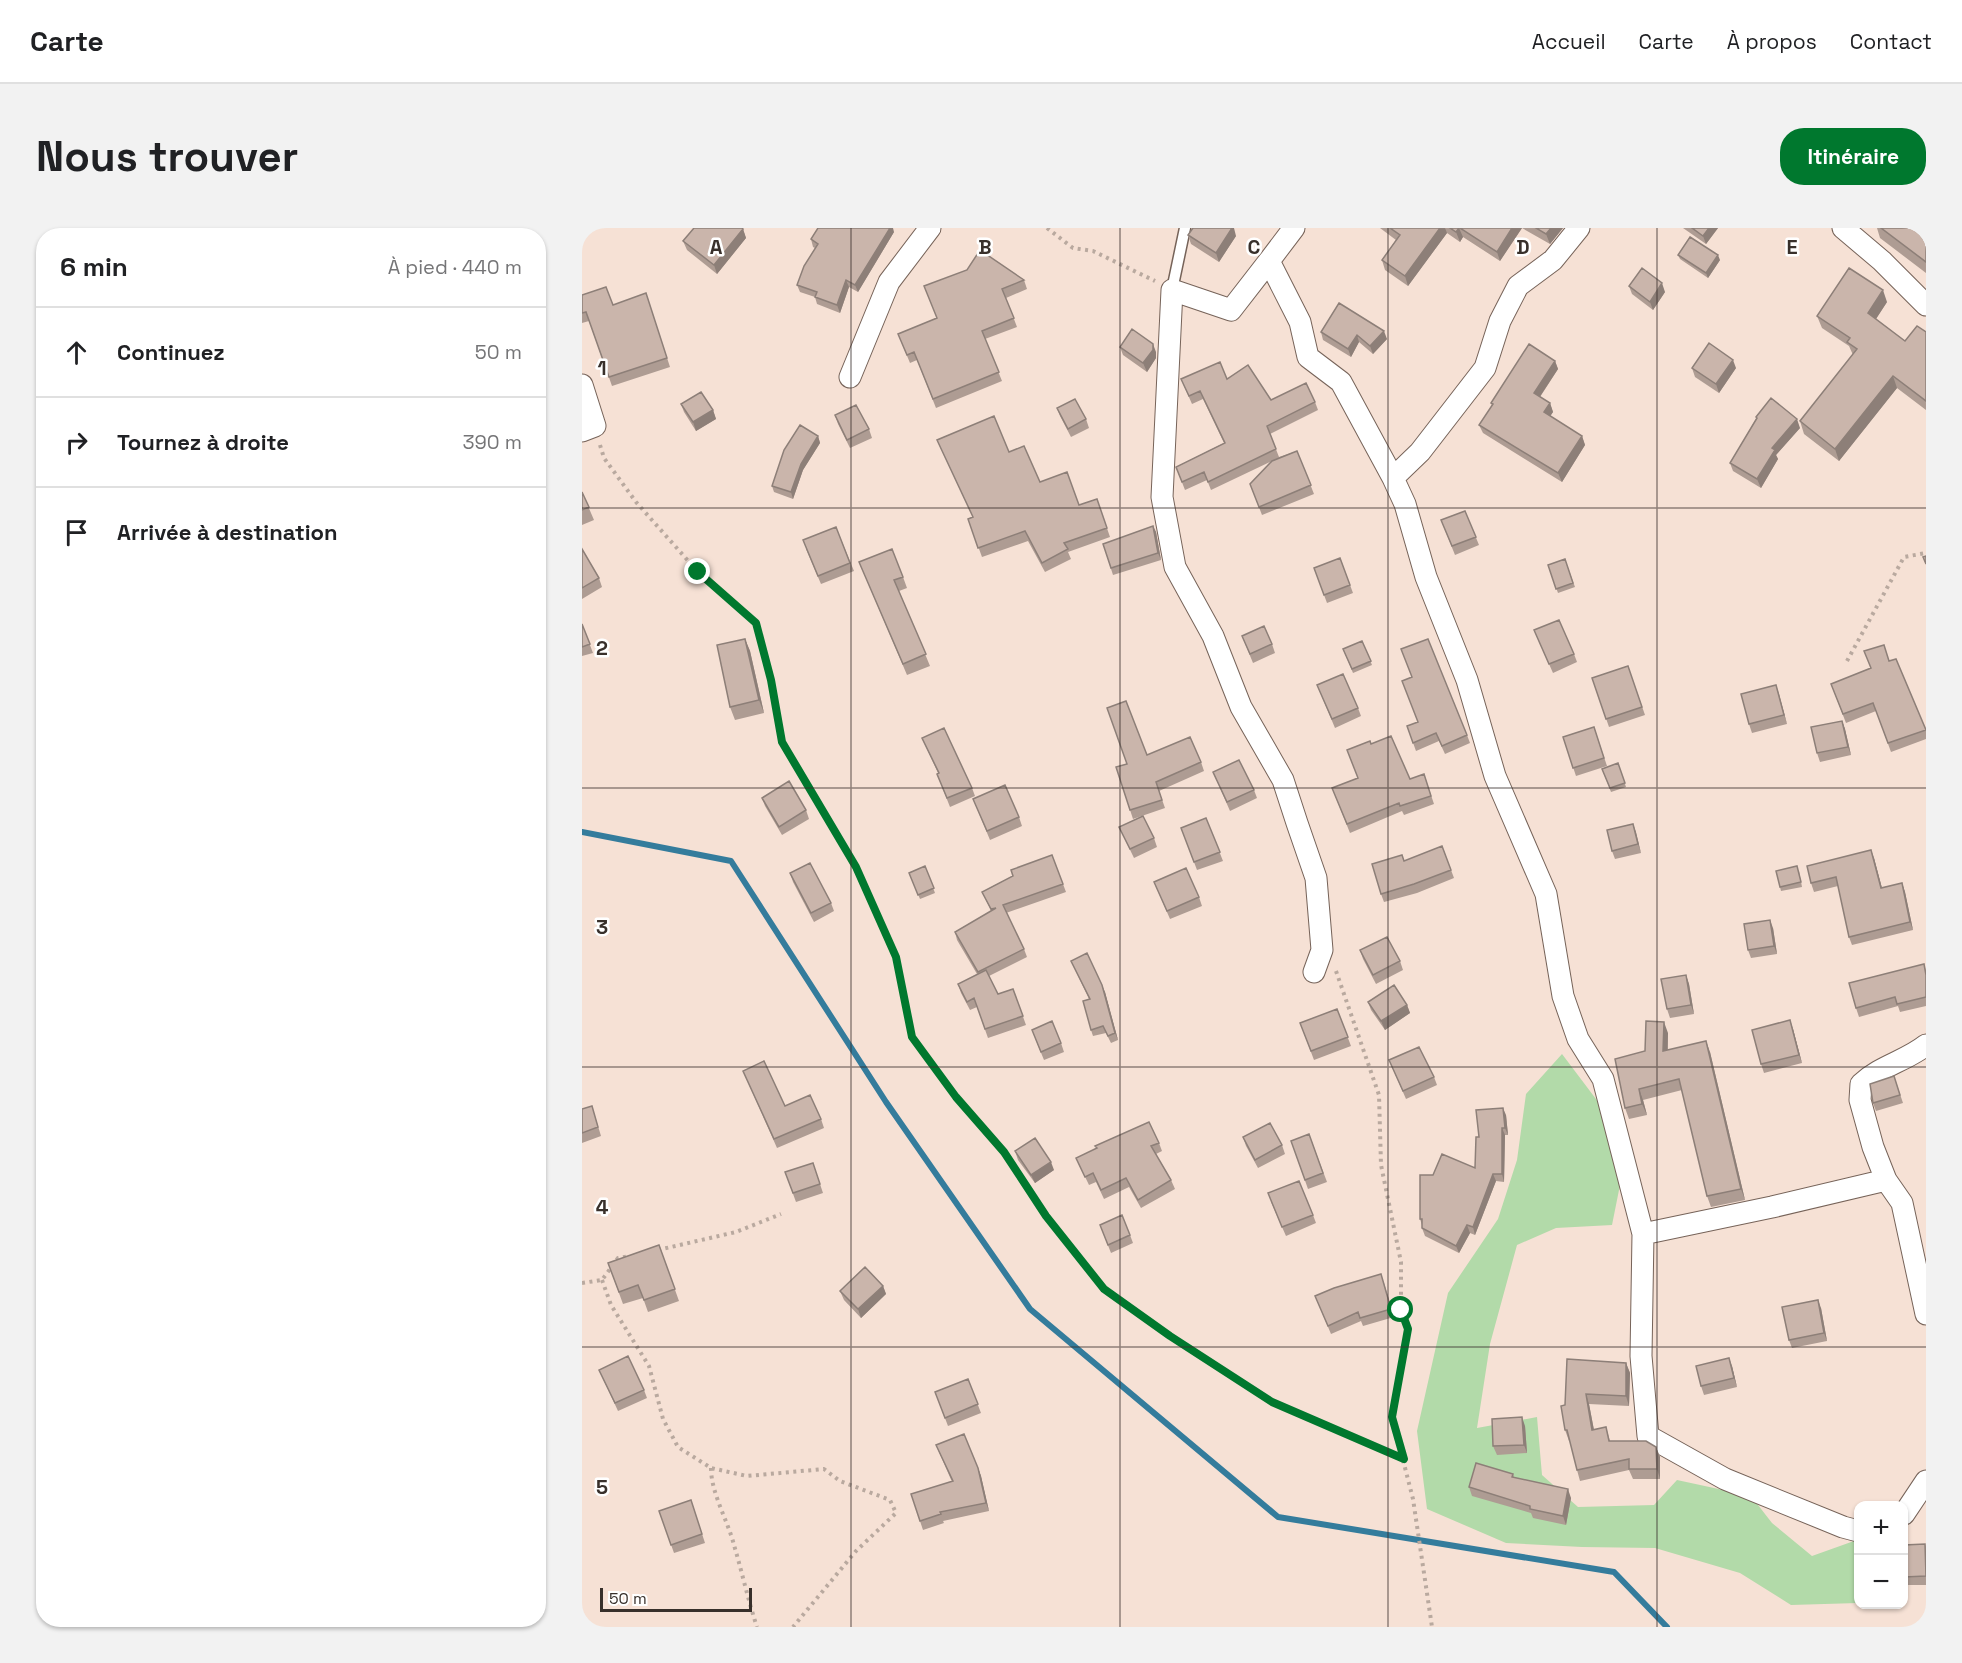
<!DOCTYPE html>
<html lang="fr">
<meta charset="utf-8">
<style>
body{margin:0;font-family:"Space Grotesk",sans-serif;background:#f2f2f2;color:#202124}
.controls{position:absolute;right:18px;bottom:18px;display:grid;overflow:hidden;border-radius:12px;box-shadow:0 2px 4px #0004}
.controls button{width:54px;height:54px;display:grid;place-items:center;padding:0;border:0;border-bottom:2px solid #e0e0e0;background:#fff;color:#202124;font:30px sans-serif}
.scale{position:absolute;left:18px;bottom:15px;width:152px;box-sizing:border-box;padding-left:6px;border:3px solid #38302b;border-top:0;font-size:16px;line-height:21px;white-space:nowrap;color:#38302b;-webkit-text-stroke:4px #fff;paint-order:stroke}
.stop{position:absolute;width:18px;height:18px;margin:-14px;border:4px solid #00782e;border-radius:50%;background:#fff}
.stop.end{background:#00782e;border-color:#fff;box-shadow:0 2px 6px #0008}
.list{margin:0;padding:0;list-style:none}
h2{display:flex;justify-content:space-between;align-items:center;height:78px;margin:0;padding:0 24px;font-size:26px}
h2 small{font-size:20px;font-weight:400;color:#757577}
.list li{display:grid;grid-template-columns:39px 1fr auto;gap:18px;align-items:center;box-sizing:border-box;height:90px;padding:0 24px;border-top:2px solid #e0e0e0}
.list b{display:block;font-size:22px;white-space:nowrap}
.list em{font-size:20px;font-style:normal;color:#757577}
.icon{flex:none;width:33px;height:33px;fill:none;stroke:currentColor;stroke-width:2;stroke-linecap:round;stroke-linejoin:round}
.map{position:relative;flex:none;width:1344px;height:1399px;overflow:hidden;border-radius:24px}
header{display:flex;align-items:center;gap:36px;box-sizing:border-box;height:84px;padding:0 30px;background:#fff;border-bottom:2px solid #e0e0e0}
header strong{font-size:28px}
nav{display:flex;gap:33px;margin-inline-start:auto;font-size:21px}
.intro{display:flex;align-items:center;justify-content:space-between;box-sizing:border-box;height:144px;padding:0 36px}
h1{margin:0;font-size:42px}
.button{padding:15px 27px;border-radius:24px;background:#00782e;color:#fff;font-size:21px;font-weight:700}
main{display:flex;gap:36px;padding:0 36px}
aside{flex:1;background:#fff;border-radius:24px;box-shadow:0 2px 4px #0004}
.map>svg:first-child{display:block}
</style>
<header>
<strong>Carte</strong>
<nav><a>Accueil</a><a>Carte</a><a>À propos</a><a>Contact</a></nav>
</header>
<div class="intro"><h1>Nous trouver</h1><a class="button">Itinéraire</a></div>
<main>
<aside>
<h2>6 min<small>À pied · 440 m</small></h2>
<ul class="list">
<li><svg class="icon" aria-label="ahead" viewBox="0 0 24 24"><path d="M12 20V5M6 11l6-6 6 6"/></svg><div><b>Continuez</b></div><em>50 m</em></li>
<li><svg class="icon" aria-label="right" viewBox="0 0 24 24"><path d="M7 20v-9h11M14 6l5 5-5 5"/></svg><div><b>Tournez à droite</b></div><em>390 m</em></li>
<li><svg class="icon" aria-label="arrive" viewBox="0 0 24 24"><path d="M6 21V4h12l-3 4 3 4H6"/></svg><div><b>Arrivée à destination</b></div></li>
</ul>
</aside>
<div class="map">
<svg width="1344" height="1399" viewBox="0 0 1344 1399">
<rect width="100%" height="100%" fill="#f6e1d5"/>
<!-- green -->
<path fill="#b2daa9" d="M980 826 1020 879 1038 957 1030 997 974 1000 935 1017 908 1116 895 1200 955 1189 960 1247 996 1279 1072 1277 1095 1252 1169 1268 1190 1295 1230 1328 1272 1313 1276 1316V1375L1209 1377 1158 1345 1073 1320 1000 1319 924 1315 845 1281 835 1203 866 1065 916 991 935 932 944 866Z"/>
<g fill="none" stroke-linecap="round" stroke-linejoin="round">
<!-- stream -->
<path stroke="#347c9c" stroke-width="6" d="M0 604 149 633 304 874 448 1081 696 1289 1032 1344 1085 1399"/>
<defs>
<path id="lane" d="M590 62 603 0"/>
<path id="street" d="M712 0 687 33 718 94 726 129 759 154 811 250 823 276 844 349 885 452 913 548 964 666 981 768 996 811 1021 851 1061 1006 1059 1128 1066 1208 1143 1251 1261 1299 1276 1303
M1261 0 1300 33 1344 77
M687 33 649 82 590 62 580 269 593 339 631 408 659 479 701 552 715 595 734 650 740 722 732 744
M268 149 307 54 348 0
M0 157 13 198 0 203
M811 250 838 224 903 140 918 93 936 58 971 32 997 0
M1344 817C1324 833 1298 838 1279 856L1278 872 1291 919 1304 952 1320 975 1344 1086
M1061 1006 1190 979 1304 952
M1322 1286 1344 1253"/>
</defs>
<!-- lane casing -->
<use href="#lane" stroke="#766359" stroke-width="13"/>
<!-- street casing -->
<use href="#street" stroke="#766359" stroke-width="23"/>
<!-- path -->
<path stroke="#b9a99f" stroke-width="4" stroke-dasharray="3 4.5" stroke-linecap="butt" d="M465 0 491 20 511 23 573 53
M18 217 22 230 54 274 116 344 174 395 189 452 200 514 275 639 314 729 330 809 374 869 422 924 464 988 522 1061 588 1108 690 1174 822 1231
M1265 433 1322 329 1344 325
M754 743 797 867 799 937 819 1034V1082L826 1101 810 1189 831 1271 850 1399
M76 1022 154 1004 199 986
M20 1052 29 1077 67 1138 81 1191 96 1219 129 1240 165 1248 242 1241 258 1253 308 1272 314 1285 274 1323 211 1399
M0 1055 20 1052 36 1030 48 1028
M129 1240C129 1265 146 1293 152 1317 160 1344 166 1372 175 1399"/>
<!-- lane -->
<use href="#lane" stroke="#fff" stroke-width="10"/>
<!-- street -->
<use href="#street" stroke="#fff" stroke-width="21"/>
</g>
<!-- wall -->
<path fill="#ae9c93" d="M798 0H940L918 33 881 9 878 14 865 5 826 58 803 42 800 32 814 12Z
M940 0H981L968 16Z
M1101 0H1136L1124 16Z
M1295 0H1344V45L1298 10Z
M161 1 164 10 135 46 105 22 101 13Z
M312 4 276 64 267 59 258 85 235 76 233 69 218 64 215 57 233 20 231 19 229 11Z
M606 7 654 8 637 34 609 16Z
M1096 27 1138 32 1126 50 1098 31Z
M442 52 445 61 424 70 435 99 403 111 420 153 354 180 335 132 328 135 316 106 355 90Z
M1047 58 1083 64 1071 82 1050 66Z
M64 65 88 139 30 158 7 93 0 95V67L31 77Z
M1305 74 1294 91 1323 113 1344 104V182L1315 160 1257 233 1222 206 1218 193 1271 127 1267 118 1240 100 1235 88Z
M757 75 805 111 791 126 777 114 769 129 741 112 739 104Z
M538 119 574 124V130L565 144 541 127Z
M973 133 976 141 958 169 968 175 971 184 968 188 1000 208 1003 217 980 254 901 205 897 197 910 178 909 175Z
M1110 140H1154L1137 165 1113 149Z
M599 151H645L689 172 733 174 736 182 688 206 697 229 715 223 732 266 680 287 668 256 690 233 629 262 625 252 603 262 594 239 642 215 621 171 610 176Z
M99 176 131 182 134 191 114 203 102 184Z
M475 180 504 191 507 200 489 209 478 188Z
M253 187 287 201 290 210 268 220 256 196Z
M1174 189 1218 200 1194 227 1196 231 1179 260 1151 243 1148 235 1174 191Z
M236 208 238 215 221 242 211 271 192 264 190 258Z
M355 212 427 224 458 254 497 277 515 271 528 309 486 324 489 331 463 344 446 313 400 329 386 291 391 289 359 221Z
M0 264 12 292 0 297Z
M883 283 897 317 873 327 859 292Z
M571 298 574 304 579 332 531 347 521 316Z
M254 299 272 343 239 356 224 321Z
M0 321 17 350 20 359 0 371Z
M758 330 771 365 745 375 732 340Z
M983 331 993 359 976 365 966 337Z
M277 334 321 349 325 360 317 363 348 438 325 447Z
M0 396 11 425 0 428Z
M952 402 992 426 995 434 971 445Z
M660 408 690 416 693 425 671 435Z
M163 411 168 423 182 485 153 492 148 479Z
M780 413 790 437 771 445 761 421Z
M1314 431 1344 502V511L1309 524 1294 483 1264 495 1249 456Z
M1046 438 1063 487 1027 499 1010 450Z
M735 457 776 480 779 488 753 500Z
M1194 457 1205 496 1170 505 1167 496Z
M1260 493 1263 501 1269 527 1238 534 1235 525Z
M825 498 885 507 888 515 863 526 857 513 834 523Z
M1012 499 1025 538 994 548 981 509Z
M340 510 390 560 393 568 368 579 355 546 356 545Z
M789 516 828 551 842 546 852 576 822 587 820 583 768 605 750 560 776 550Z
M565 527 619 534 622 543 577 563 583 580 551 591 534 539 545 536Z
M1036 535 1044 559 1029 564 1020 541Z
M631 544 672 562 675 570 648 583Z
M180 570 224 582 227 591 200 607 183 578Z
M391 571 437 589 440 598 408 612Z
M624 590 641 633 615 642 599 600Z
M1051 596 1059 625 1033 631 1030 623Z
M537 599 572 610 575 619 552 630Z
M860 618 872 650 835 665 802 674 799 666Z
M470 627 484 664 424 685 442 721 445 729 407 748 416 766 431 761 444 797 406 810 395 779 388 782 379 765 376 756 395 746 375 712 373 704 409 683 400 664Z
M1292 630 1300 660 1320 655 1323 664 1331 702 1270 717 1267 709 1256 658 1232 664 1229 655Z
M343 638 353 665 338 671 327 645Z
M1217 643 1220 659 1199 663 1198 659Z
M208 645 249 675 252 683 232 694 211 654Z
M572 654 617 669 620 678 588 691Z
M1191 700 1195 726 1169 730 1166 722Z
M778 722 818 733 821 742 794 756 781 731Z
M489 733 523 764 536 812 529 815 524 805 511 808 509 802 507 771Z
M1342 736 1344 743V778L1318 784 1316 778 1277 789 1274 780Z
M1104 747 1107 756 1112 786 1088 790 1085 781Z
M786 774 825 777 828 785 803 802 789 782Z
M755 781 769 818 732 832 718 795Z
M1211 801 1220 835 1182 845 1179 836Z
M1086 805V822L1128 824 1163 972 1129 979 1125 968 1100 862 1061 872 1065 887 1047 891 1043 880 1063 823Z
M453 810 479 815 482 824 462 832Z
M807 832 852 849 855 857 824 871Z
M161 843 203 878 239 891 242 900 195 920Z
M1312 848 1321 875 1294 883 1291 875Z
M10 878 19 908 0 915V881Z
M924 887 926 907H923L922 954 914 953 893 1007 888 1005 877 1025 843 1008 840 1000V997L838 991 851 947 893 940Z
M727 906 745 954 726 961 709 913Z
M661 909 700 917 703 926 676 940 664 918Z
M577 915 580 923 574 926 589 952 593 961 559 980 547 959 522 971 514 954 507 957 494 930Z
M433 923 472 942 453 955 436 932Z
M231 935 241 965 214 974 203 944Z
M689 974 731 987 734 995 704 1008Z
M518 997 548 1007 551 1015 529 1025Z
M77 1017 97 1073 66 1084 61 1070 41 1076 26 1035Z
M802 1055 812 1089 781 1098 779 1093 749 1106 733 1068Z
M301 1058 304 1066 279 1090 262 1072 258 1063Z
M1239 1080 1245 1113 1210 1120 1207 1112Z
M1044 1135 1048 1145 1047 1178 1007 1176 1012 1202 1024 1199 1028 1213 1074 1219 1078 1229V1251H1051L1047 1242 998 1253 995 1242 988 1212 987 1213 983 1202V1177Z
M1150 1138 1155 1159 1122 1167 1119 1158Z
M17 1142 62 1162 65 1170 36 1183Z
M386 1151 399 1185 366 1198 353 1164Z
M943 1198 945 1225 915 1227 911 1218Z
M354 1217 396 1240 399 1248 407 1283 361 1293 362 1295 341 1302 338 1293 370 1254Z
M931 1246 932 1249 989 1270 984 1297 951 1290 949 1285 890 1268 887 1259Z
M109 1272 123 1315 92 1325 77 1283Z
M1343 1316 1344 1319V1357H1322V1317Z"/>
<!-- shaded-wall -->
<path fill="#8d7f78" d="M308 0H311L312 4 276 64 273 57Z
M650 0H652L654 8 637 34 634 25Z
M858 0H863L865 5 826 58 823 48Z
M877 0 881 9 878 14 874 4Z
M930 0H940L918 33 915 24Z
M969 0H981L968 16 964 6Z
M1127 0H1136L1124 16 1121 8Z
M161 1 164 10 135 46 132 37Z
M1136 27 1138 32 1126 50 1124 45Z
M264 52 267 59 258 85 255 77Z
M1080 55 1083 64 1071 82 1068 74Z
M1301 62 1305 74 1290 97 1286 85Z
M802 103 805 111 791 126 788 118Z
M775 107 777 114 769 129 766 121Z
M571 116 574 124V130L565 144 561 135Z
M1151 132 1154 140 1137 165 1134 156Z
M973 133 976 141 955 173 952 165Z
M1311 148 1315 160 1257 233 1253 221Z
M968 175 971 184 965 193 962 184Z
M131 182 134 191 114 203 111 194Z
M1215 191 1218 200 1194 227 1196 231 1179 260 1175 251 1190 220Z
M236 208 238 215 221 242 211 271 209 264 219 236Z
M1000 208 1003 217 980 254 976 245Z
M571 298 574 304 579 332 576 325Z
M163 411 168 423 182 485 177 472Z
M1194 457 1197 466 1205 496 1202 487Z
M1260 493 1263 501 1269 527 1266 519Z
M1051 596 1054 604 1059 625 1056 616Z
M1289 622 1292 630 1302 668 1299 660Z
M1320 655 1323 664 1331 702 1328 694Z
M1188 692 1191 700 1195 726 1192 718Z
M1104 747 1107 756 1112 786 1109 777Z
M520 757 523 764 536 812 533 805Z
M825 777 828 785 803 802 799 793Z
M1208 792 1211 801 1220 835 1217 827Z
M1082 794 1086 805 1085 834 1081 823Z
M1124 813 1128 824 1163 972 1159 961Z
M1057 861 1061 872 1065 887 1060 876Z
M921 880 924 887 926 907 923 900Z
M920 900 923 907 922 954 920 946Z
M469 934 472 942 453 955 449 947Z
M911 946 914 953 893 1007 891 999Z
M885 997 888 1005 877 1025 874 1018Z
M301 1058 304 1066 279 1090 276 1081Z
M1236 1072 1239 1080 1245 1113 1242 1105Z
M1147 1130 1150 1138 1155 1159 1152 1150Z
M1044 1135 1048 1145 1047 1178 1044 1168Z
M1004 1166 1007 1176 1014 1213 1010 1202Z
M940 1189 943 1198 945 1225 942 1217Z
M1074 1219 1078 1229V1251L1075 1241Z
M396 1240 399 1248 407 1283 404 1275Z
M986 1261 989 1270 984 1297 981 1288Z"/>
<!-- building -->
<path fill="#cab5ab" stroke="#8d7f78" stroke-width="1.5" d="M112 0H160L161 1 132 37 101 13Z
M236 0H308L273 57 264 52 255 77 233 69 235 64 215 57 222 38 236 16 229 11Z
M611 0H650L634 25 606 7Z
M808 0H858L823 48 800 32 818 7Z
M868 0H877L874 4Z
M878 0H930L915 24Z
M954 0H969L964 6Z
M1110 0H1127L1121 8Z
M1299 0H1344V34Z
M1108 9 1136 27 1124 45 1096 27Z
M398 22 442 52 420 61 432 90 400 103 417 144 351 171 332 124 325 127 316 106 355 90 342 58 385 42Z
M1060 40 1080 55 1068 74 1047 58Z
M1267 40 1301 62 1286 85 1323 113 1335 98 1344 104V173L1311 148 1253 221 1218 193 1275 121 1265 114 1268 110 1235 88Z
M24 59 31 77 64 65 85 130 27 149 4 84 0 85V67Z
M757 75 802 103 788 118 775 107 766 121 739 104Z
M550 101 571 116V122L561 135 538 119Z
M1127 115 1151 132 1134 156 1110 140Z
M947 116 973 133 952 165 968 175 962 184 1000 208 976 245 897 197 911 176 909 175Z
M638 134 645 151 666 137 689 172 724 155 733 174 685 198 694 221 626 254 622 244 600 254 594 239 643 215 618 163 607 168 599 151Z
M119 164 131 182 111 194 99 176Z
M1189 170 1215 191 1190 220 1193 222 1175 251 1148 235 1175 190 1174 189Z
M493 171 504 191 486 201 475 180Z
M274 177 287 201 265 212 253 187Z
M412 188 427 224 442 218 458 254 485 244 497 277 515 271 525 300 482 315 486 321 460 335 443 303 396 320 386 291 391 289 355 212Z
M218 197 236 208 219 236 209 264 190 258 202 222Z
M715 223 729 257 677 279 668 256 690 233Z
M0 264 7 279 0 282Z
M883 283 894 309 870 318 859 292Z
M571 298 576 325 529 340 521 316Z
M254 299 268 335 236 348 221 312Z
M0 321 17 350 0 360Z
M310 321 321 349 312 352 344 426 321 436 277 334Z
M1344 328V336L1341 329Z
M758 330 768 357 742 367 732 340Z
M983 331 991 355 974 361 966 337Z
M977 392 992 426 967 436 952 402Z
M0 396 8 416 0 419Z
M682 398 690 416 668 426 660 408Z
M163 411 177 472 148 479 135 417Z
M846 411 885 507 860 518 854 505 831 515 825 498 836 494 820 453 830 449 819 421Z
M780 413 789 433 770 441 761 421Z
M1302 417 1307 433 1314 431 1344 502 1306 515 1291 475 1261 486 1249 456 1289 440 1282 423Z
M1046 438 1060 479 1024 491 1010 450Z
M761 446 776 480 750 491 735 457Z
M1194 457 1202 487 1167 496 1159 466Z
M544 473 565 527 608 509 619 534 574 554 580 572 548 582 534 539 545 536 525 480Z
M1260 493 1266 519 1235 525 1229 499Z
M1012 499 1022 530 991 540 981 509Z
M362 500 390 560 365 570 355 546 357 545 340 510Z
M809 508 828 551 842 546 849 568 818 578 817 575 765 596 750 560 776 550 765 522 788 513 789 516Z
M657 532 672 562 645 574 631 544Z
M1036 535 1043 555 1028 560 1020 541Z
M207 553 224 582 197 599 180 570Z
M423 557 437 589 405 603 391 571Z
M561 588 572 610 548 621 537 599Z
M624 590 638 624 612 634 599 600Z
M1051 596 1056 616 1030 623 1025 602Z
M860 618 869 642 832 656 799 666 790 636 820 627 822 633Z
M1289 622 1299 660 1320 655 1328 694 1267 709 1254 649 1229 655 1225 638Z
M470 627 481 656 421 677 442 721 396 744 373 704 414 680 409 681 400 664 431 648 429 642Z
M228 635 249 675 229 685 208 645Z
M343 638 352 660 336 667 327 645Z
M1215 638 1219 654 1198 659 1194 643Z
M604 640 617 669 585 683 572 654Z
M1188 692 1192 718 1166 722 1162 696Z
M805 709 818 733 791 747 778 722Z
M505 725 520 757 533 805 526 808 521 798 509 802 501 773 508 771 489 733Z
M1342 736 1344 747V769L1315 776 1313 769 1274 780 1267 755Z
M404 742 416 766 431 761 441 788 403 801 392 770 385 774 376 756Z
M1104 747 1109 777 1085 781 1079 751Z
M812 757 825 777 799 793 786 774Z
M755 781 766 809 729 823 718 795Z
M1208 792 1217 827 1179 836 1170 802Z
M470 793 479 815 459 824 450 802Z
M1064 793 1082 794 1081 823 1124 813 1159 961 1125 968 1097 851 1057 861 1060 876 1043 880 1033 831 1063 823Z
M837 819 852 849 821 863 807 832Z
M182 833 203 878 228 867 239 891 192 911 161 843Z
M1312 848 1318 867 1291 875 1288 856Z
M10 878 16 899 0 905V881Z
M921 880 923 900H920V946H911L891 999 885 997 874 1018 840 1000V991H838V947H851L860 926 893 940 894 909H897L894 882Z
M567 894 577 915 569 918 589 952 556 972 544 950 519 962 511 945 503 949 494 930 515 920 513 918Z
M688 895 700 917 673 932 661 909Z
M727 906 741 945 723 952 709 913Z
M453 910 469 934 449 947 433 923Z
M231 935 238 956 211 965 203 944Z
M717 953 731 987 700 999 686 965Z
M540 987 548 1007 526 1017 518 997Z
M77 1017 93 1061 62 1072 56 1057 37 1064 26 1035Z
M283 1039 301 1058 276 1081 258 1063Z
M799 1046 809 1081 778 1090 776 1084 746 1098 733 1068 752 1060Z
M1236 1072 1242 1105 1207 1112 1200 1079Z
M46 1128 62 1162 33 1175 17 1142Z
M1147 1130 1152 1150 1119 1158 1114 1138Z
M985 1131 1044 1135V1168L1004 1166 1010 1202 1024 1199 1027 1213H1064L1074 1219 1075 1241H1047V1231L995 1242 985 1202H983L979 1178 983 1177Z
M386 1151 396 1176 363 1190 353 1164Z
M940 1189 942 1217 911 1218 910 1191Z
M382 1206 396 1240 404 1275 358 1284 359 1286 338 1293 329 1266 371 1253 354 1217Z
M894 1235 931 1246 930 1249 986 1261 981 1288 948 1281V1278L887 1259Z
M109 1272 120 1306 89 1317 77 1283Z
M1343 1316 1344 1348 1322 1349V1317Z"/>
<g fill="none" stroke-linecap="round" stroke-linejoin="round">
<!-- route -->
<path stroke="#00782e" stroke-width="8" d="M116 344 174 395 189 452 200 514 274 639 314 729 330 809 374 869 422 924 464 988 522 1061 588 1108 690 1174 822 1231 810 1189 826 1101 819 1082"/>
</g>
<!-- grid -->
<path fill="none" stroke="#38302b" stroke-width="1.5" stroke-opacity="0.55" d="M269 0V1399M538 0V1399M806 0V1399M1075 0V1399M0 280H1344M0 560H1344M0 839H1344M0 1119H1344"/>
<g font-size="20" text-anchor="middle" font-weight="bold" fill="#38302b" stroke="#fff" stroke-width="5" stroke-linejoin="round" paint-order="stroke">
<text x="134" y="26">A</text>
<text x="403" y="26">B</text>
<text x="672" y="26">C</text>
<text x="941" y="26">D</text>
<text x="1210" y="26">E</text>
<text x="20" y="147">1</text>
<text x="20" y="427">2</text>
<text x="20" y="706">3</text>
<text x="20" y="986">4</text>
<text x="20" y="1266">5</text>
</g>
</svg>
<div class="controls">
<button>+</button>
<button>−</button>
</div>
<div class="scale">50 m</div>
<div class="stop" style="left:819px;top:1082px"></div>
<div class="stop end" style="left:116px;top:344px"></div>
</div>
</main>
